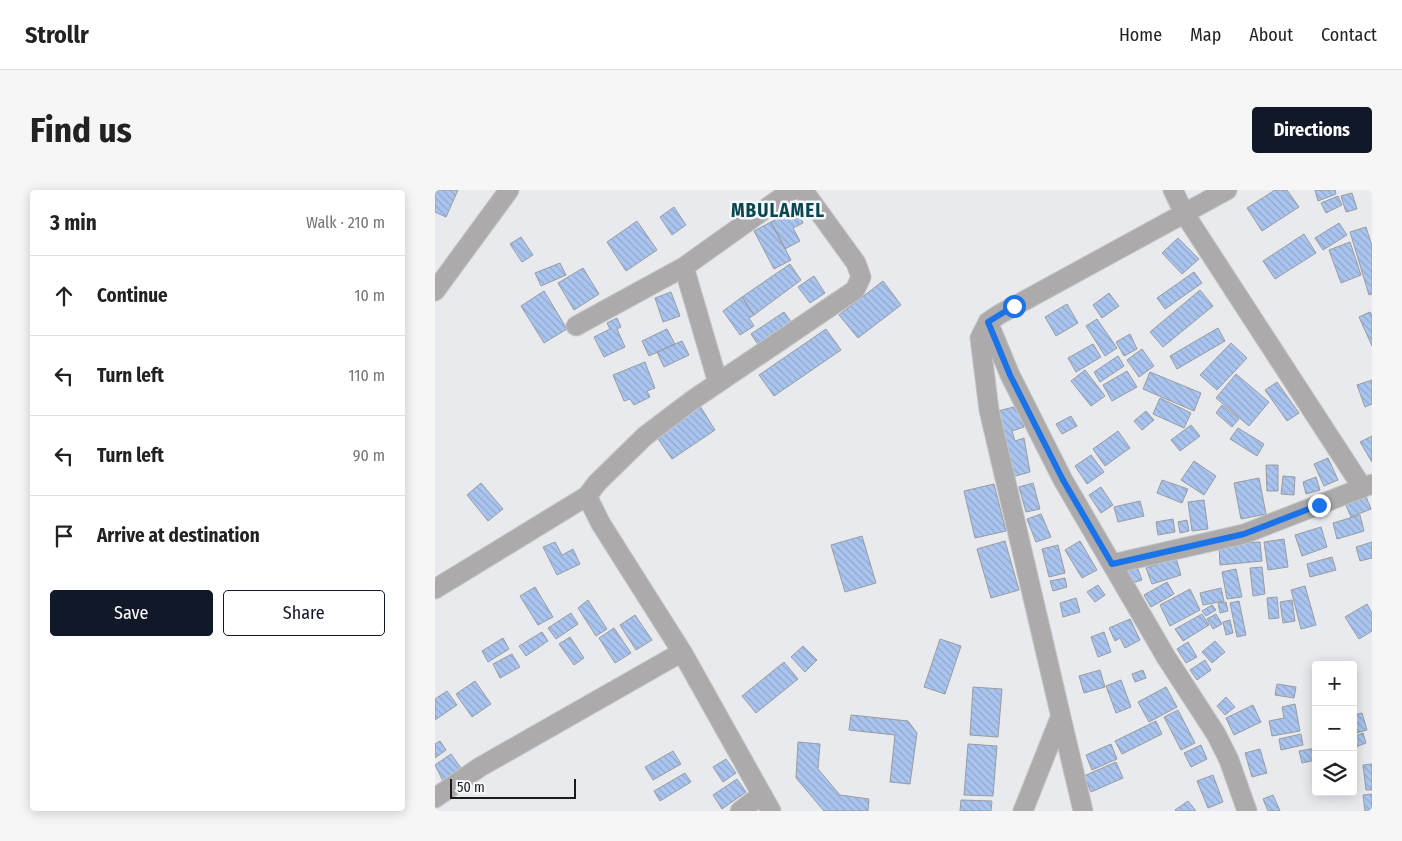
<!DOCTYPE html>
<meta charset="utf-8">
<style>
body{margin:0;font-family:"Fira Sans Condensed",sans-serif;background:#f6f6f6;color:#222}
.controls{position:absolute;right:15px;bottom:15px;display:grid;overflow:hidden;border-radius:5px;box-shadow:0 2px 12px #0003}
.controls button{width:45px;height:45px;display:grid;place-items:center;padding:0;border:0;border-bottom:1px solid #e0e0e0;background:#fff;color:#222;font:25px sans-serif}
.scale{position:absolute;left:15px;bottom:12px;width:126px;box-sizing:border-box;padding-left:5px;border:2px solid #1a1b1c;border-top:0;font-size:14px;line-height:18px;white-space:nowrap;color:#1a1b1c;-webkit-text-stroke:4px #f5f7fb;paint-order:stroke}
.stop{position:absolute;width:15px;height:15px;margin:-11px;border:4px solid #1a73e8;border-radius:50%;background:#fff}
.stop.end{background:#1a73e8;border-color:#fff;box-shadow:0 1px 5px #0008}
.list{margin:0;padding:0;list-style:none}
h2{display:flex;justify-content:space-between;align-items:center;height:65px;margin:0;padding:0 20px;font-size:21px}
h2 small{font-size:16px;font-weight:400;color:#767676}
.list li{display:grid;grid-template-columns:32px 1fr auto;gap:15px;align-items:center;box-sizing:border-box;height:80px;padding:0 20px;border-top:1px solid #e0e0e0}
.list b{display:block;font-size:19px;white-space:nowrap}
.list em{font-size:16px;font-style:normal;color:#767676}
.actions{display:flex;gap:10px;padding:15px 20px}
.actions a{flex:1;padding:11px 0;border:1px solid #111827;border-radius:5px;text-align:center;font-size:18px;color:#111827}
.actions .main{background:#111827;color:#fff}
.icon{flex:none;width:28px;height:28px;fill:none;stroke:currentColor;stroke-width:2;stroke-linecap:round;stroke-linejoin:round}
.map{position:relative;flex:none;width:937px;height:621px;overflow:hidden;border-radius:5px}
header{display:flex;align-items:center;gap:30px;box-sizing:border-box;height:70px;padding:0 25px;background:#fff;border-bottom:1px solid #e0e0e0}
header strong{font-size:24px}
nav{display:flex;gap:28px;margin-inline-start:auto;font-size:18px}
.intro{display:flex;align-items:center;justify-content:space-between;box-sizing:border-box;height:120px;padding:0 30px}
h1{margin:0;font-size:35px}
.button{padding:12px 22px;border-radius:5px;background:#111827;color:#fff;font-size:18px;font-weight:700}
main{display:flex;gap:30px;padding:0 30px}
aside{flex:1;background:#fff;border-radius:5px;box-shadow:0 2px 12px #0003}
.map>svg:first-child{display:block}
</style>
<header>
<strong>Strollr</strong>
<nav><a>Home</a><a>Map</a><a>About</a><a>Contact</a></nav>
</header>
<div class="intro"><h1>Find us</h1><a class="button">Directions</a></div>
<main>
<aside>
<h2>3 min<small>Walk · 210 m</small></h2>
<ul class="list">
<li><svg class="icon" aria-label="ahead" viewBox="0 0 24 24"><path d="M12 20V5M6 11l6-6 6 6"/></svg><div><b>Continue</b></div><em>10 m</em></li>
<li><svg class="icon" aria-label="left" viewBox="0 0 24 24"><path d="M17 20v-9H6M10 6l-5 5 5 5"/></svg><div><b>Turn left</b></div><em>110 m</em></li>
<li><svg class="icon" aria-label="left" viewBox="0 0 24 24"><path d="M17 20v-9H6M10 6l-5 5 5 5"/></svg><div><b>Turn left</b></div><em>90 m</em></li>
<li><svg class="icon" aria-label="arrive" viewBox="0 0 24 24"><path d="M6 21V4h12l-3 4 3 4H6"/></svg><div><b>Arrive at destination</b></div></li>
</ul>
<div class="actions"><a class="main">Save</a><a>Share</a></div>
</aside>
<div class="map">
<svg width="937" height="621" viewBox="0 0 937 621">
<defs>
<pattern id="building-back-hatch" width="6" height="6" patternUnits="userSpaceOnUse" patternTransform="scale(1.25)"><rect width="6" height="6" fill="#a9c4ef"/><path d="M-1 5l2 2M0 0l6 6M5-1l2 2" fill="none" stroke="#91a8cc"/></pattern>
</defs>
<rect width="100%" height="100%" fill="#e8eaed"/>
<!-- building -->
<path fill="url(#building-back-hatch)" stroke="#9a9c9f" d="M0 0H23L11 27 0 22Z
M840 0H852L864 17 827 41 812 18Z
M880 0H900L901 4 883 11Z
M917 3 922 19 911 22 906 6Z
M903 6 907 15 891 23 886 13Z
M239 17 251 35 237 45 225 27Z
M361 19 368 33 358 38 365 51 350 59 336 32Z
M202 31 222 60 191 81 172 52Z
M336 32 356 70 339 79 319 41Z
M904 33 912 45 888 60 880 48Z
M931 37 937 56V104L934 105 915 42Z
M869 44 881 63 840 89 828 71Z
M86 47 98 65 87 72 75 54Z
M743 48 764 69 747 84 727 63Z
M915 52 926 85 906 93 894 60Z
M125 73 131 85 106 96 100 83Z
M355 74 366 90 319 125 307 107Z
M148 78 164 104 139 120 123 93Z
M759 82 767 93 730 119 722 108Z
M379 86 390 103 375 113 363 97Z
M448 91 466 115 423 148 404 125Z
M765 100 778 116 728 157 715 142Z
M109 101 132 139 109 153 86 116Z
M236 102 245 126 228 132 220 108Z
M674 103 684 116 667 128 658 115Z
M307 107 319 125 314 128 319 136 305 145 288 121Z
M632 114 643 133 621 146 610 127Z
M349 122 359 136 326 159 316 144Z
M935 122 937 125V156L924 127Z
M182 128 186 137 182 139 190 157 169 167 159 147 175 139 172 133Z
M662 129 682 158 670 166 651 136Z
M783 138 790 151 742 179 735 166Z
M232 139 240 154 214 166 207 151Z
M391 139 406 160 339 206 324 185Z
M695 144 702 159 689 166 681 152Z
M247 151 254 165 229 177 222 162Z
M796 153 812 168 782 200 765 185Z
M658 154 666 167 641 182 633 168Z
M707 159 719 176 704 187 692 170Z
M683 166 689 176 665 192 659 182Z
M210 172 220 198 212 201 215 207 199 215 195 209 189 211 178 185Z
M650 180 670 206 656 216 636 191Z
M692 181 702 197 677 211 668 195Z
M715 182 766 203 759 221 708 199Z
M801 184 834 212 814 236 781 208Z
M937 190V214L930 217 922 195Z
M842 192 864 223 852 231 830 200Z
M725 208 756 223 749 238 718 224Z
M787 215 804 229 797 237 781 223Z
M265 216 280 240 237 269 221 246Z
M583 216 589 237 577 241 580 251 589 248 595 282 577 287 559 222Z
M711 221 719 230 707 240 699 231Z
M636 226 642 236 627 244 621 234Z
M756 235 765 246 745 261 736 250Z
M803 238 829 254 822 266 795 249Z
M683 241 695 258 670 276 658 259Z
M937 246V272L925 252Z
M656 265 669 282 652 294 640 276Z
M893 268 903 290 889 296 879 274Z
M759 271 781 286 769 305 746 290Z
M831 275H843V301H832Z
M848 286 860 287 859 305 846 304Z
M881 287 885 300 871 304 868 292Z
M824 288 831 324 806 329 799 293Z
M727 290 753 299 747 313 722 303Z
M46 293 68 319 53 331 32 305Z
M598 293 605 319 591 322 584 297Z
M559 294 571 341 540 348 529 301Z
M666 297 678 315 666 323 654 305Z
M930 304 936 319 916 327 910 313Z
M769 310 773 339 757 341 753 312Z
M705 311 709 326 683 332 679 317Z
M606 324 616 347 601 352 592 329Z
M925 325 929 341 902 349 898 333Z
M738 329 740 342 723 345 721 332Z
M752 330 754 341 745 343 743 332Z
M886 337 892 357 867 366 860 345Z
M427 346 441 393 410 402 396 355Z
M849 349 853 377 833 380 829 352Z
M570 351 584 400 556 408 542 359Z
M645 351 662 380 647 388 630 360Z
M120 352 127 365 138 359 145 374 122 385 108 357Z
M825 352 827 371 785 375 784 355Z
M937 352V368L925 371 921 357Z
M623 355 630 383 614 387 607 359Z
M897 367 901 380 875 387 872 374Z
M741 368 746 385 717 394 711 378Z
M701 374 707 390 694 394 689 378Z
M827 377 830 404 818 406 815 378Z
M801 379 807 407 792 409 787 382Z
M630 388 632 397 618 401 615 391Z
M732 392 739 404 716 417 709 405Z
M663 395 670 405 660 412 652 402Z
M870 396 881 435 866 439 856 400Z
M100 397 118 427 103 435 85 406Z
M786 398 789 411 768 415 765 403Z
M755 399 765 420 735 436 725 415Z
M842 407 844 428 834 429 832 408Z
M641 408 645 422 628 427 625 413Z
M153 410 172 439 161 446 143 418Z
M857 410 860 431 848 433 845 412Z
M804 411 811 445 802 447 795 413Z
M791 412 793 421 785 423 783 413Z
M932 414 937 423V441L924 449 910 427Z
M777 415 781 420 771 426 767 421Z
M136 423 143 434 121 449 113 438Z
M767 424 774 435 748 451 740 439Z
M781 424 787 434 778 439 772 429Z
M200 425 217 450 201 460 185 435Z
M695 429 705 450 690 458 685 448 680 451 674 438Z
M795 430 798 443 791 445 788 432Z
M179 438 196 463 180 473 164 448Z
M107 442 113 451 91 466 84 456Z
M669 442 676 462 663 467 656 447Z
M135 447 149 468 139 475 124 454Z
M68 448 74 459 53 472 47 461Z
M505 449 526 456 510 504 489 497Z
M780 451 790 462 777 473 767 462Z
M753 452 762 467 751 473 742 459Z
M368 456 382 470 370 482 356 467Z
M77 464 85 477 65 488 58 474Z
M770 470 776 480 762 490 755 480Z
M349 472 363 489 321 523 307 506Z
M665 480 670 497 649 503 644 486Z
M708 480 711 488 700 492 697 484Z
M686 490 696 517 681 523 671 496Z
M40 491 56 514 37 527 21 504Z
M842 494 861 497 859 508 840 505Z
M538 497 567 499 563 547 535 545Z
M731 497 742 517 714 532 703 512Z
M12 501 22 515 0 530V509Z
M791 507 800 517 790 525 782 516Z
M860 514 865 541 837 546 834 531 849 528 847 517Z
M818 515 826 532 799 545 791 528Z
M743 520 760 553 746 560 729 527Z
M927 523 932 540 921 543 918 525Z
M416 525 473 531 482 543 475 594 455 592 460 545 414 540Z
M721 531 727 544 687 564 680 551Z
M928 543 931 553 918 558V547Z
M866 544 868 555 846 560 844 549Z
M5 551 11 560 0 568V554Z
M363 552 385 554 383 579 405 605 434 609 433 621H389L361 588Z
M533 554 562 556 558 606 529 605Z
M676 554 682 569 657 580 651 565Z
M766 555 772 569 756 577 749 563Z
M881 558V570L867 573 864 561Z
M825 559 832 583 817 587 810 563Z
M238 561 246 574 218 590 210 577Z
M16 564 26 578 8 591 0 575Z
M291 569 301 583 288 592 278 577Z
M681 572 688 588 656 602 649 586Z
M937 574V600H931L928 575Z
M250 583 256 592 225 611 219 601Z
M778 585 788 612 773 618 762 591Z
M302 589 311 602 287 619 278 605Z
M937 604V621H930L928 605Z
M838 605 845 621H833L828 609Z
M526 610 557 611 556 621H525Z
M753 611 761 621H741L740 620Z"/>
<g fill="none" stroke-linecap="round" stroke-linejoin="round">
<defs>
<path id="street" d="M738 0 749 23 927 297
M249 77 283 193
M0 101 74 0
M553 132 575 185 628 290 731 467 781 544 794 570 812 621
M141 136 249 77 357 0
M152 306 166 334 247 462 336 621
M677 374 809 344 937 294
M0 399 152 306 162 293 210 246 259 209 420 100 426 87 421 73 368 0
M0 608 45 577 247 462
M305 621 326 605
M588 621 625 528
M648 621 554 220 545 148 553 132 565 124 792 0"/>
</defs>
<!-- street casing -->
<use href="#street" stroke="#c3c5c7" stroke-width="21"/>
<!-- street -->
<use href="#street" stroke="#acaaab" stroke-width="19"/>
</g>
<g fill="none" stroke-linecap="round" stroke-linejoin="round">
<!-- route -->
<path stroke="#1a73e8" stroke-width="6" d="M579 116 553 132 575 185 628 290 677 374 809 344 884 315"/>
</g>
<g text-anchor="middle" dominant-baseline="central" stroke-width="5" stroke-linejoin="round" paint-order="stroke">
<!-- district labels -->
<g font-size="19" font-weight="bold" letter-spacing="1" fill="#084750" stroke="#f5f7fb">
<text x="343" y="20">MBULAMEL</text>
</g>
</g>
</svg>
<div class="controls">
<button>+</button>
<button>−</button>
<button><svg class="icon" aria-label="layers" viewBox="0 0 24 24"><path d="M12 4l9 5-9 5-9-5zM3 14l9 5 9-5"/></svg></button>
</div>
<div class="scale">50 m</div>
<div class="stop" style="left:579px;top:116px"></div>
<div class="stop end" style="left:884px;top:315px"></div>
</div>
</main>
